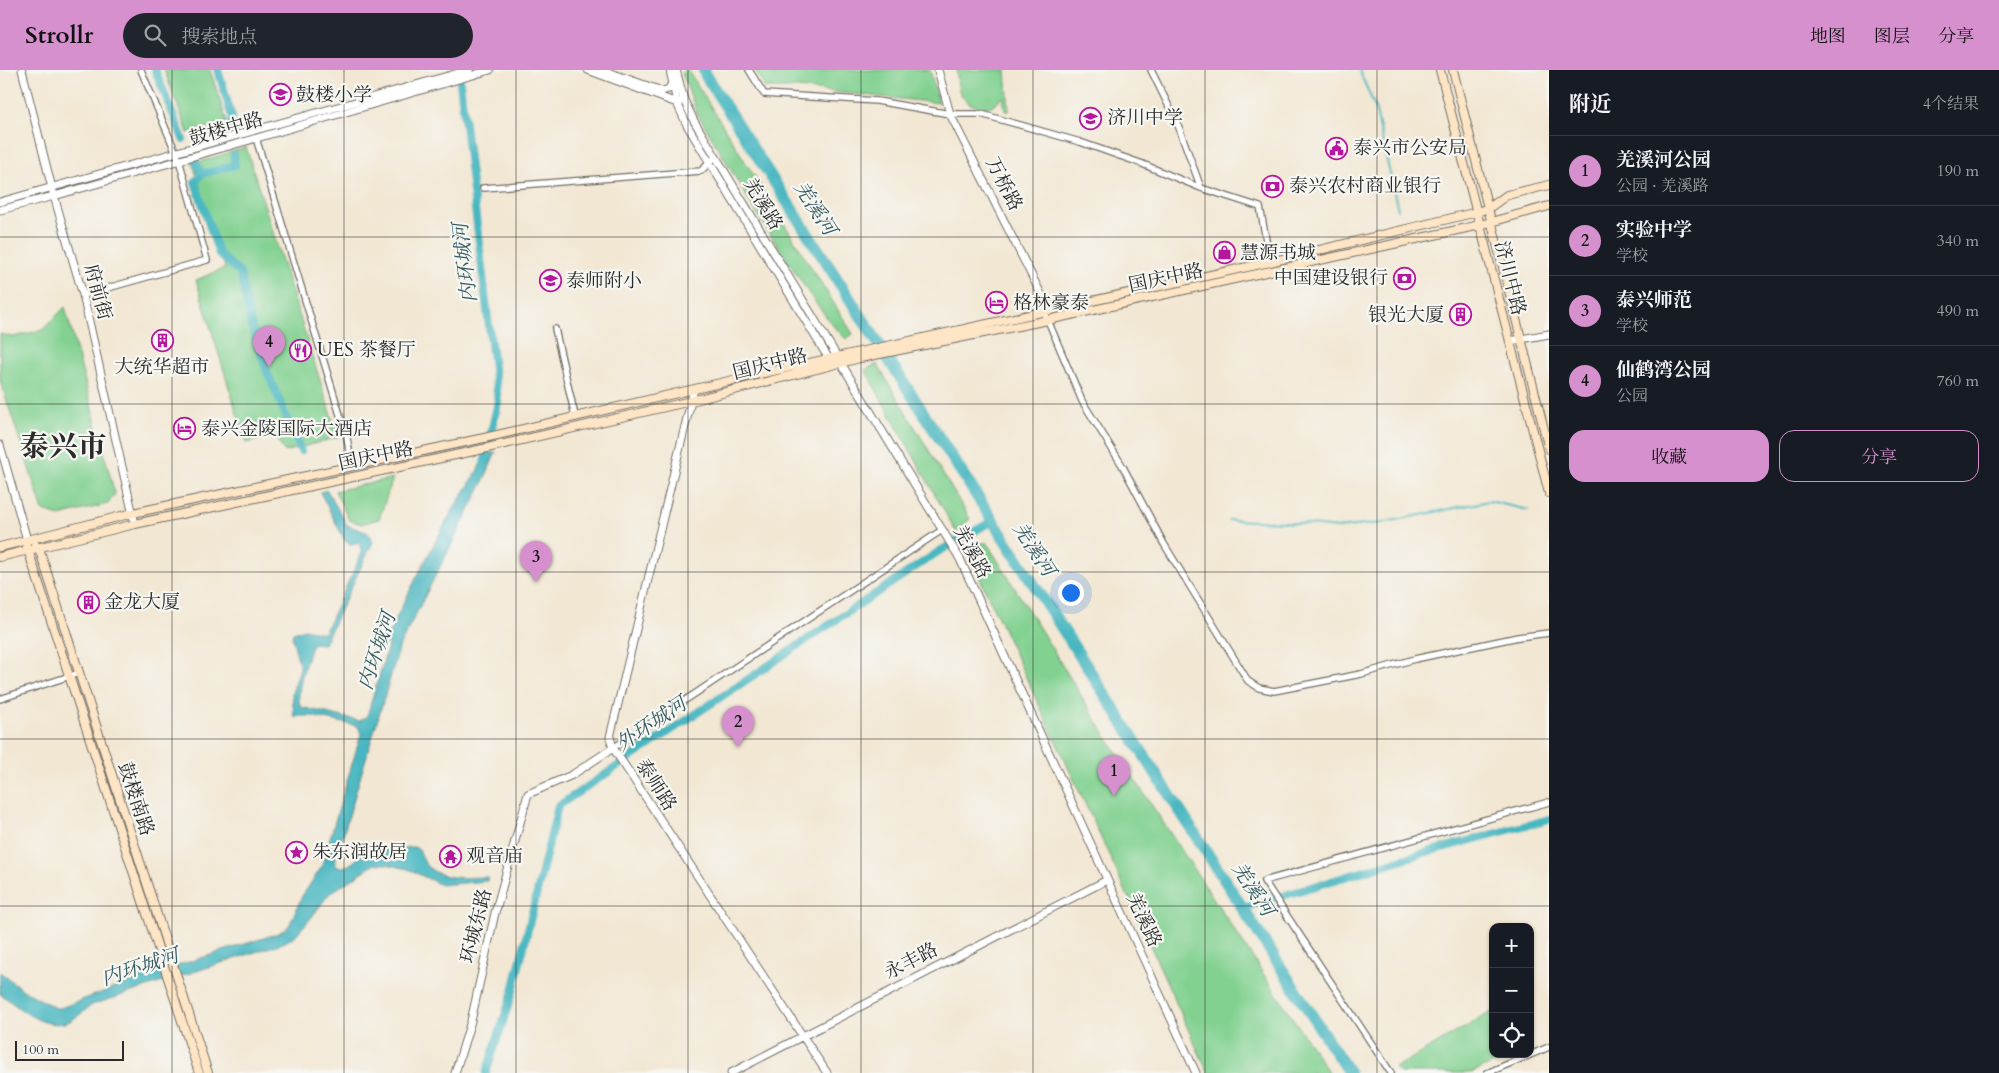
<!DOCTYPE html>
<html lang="zh">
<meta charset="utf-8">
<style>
body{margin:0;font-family:Cardo,"Noto Serif SC",serif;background:#20242c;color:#f1f3f6}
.controls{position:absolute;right:15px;bottom:15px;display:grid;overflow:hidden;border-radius:10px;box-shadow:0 1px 4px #0004}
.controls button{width:45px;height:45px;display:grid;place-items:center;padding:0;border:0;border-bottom:1px solid #363941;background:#171b24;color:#f1f3f6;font:25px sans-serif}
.scale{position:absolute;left:15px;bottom:12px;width:109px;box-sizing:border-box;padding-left:5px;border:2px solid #2b2b2b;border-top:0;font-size:14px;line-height:18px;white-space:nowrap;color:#2b2b2b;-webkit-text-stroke:4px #f6f6f2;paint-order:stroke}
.you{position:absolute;left:1070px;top:522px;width:18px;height:18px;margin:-12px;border:4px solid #fff;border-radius:50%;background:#1a73e8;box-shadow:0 0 0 8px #1a73e833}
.badge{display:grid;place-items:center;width:32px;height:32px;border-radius:50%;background:#d690ce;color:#111;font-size:16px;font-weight:700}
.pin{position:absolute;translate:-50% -41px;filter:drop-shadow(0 1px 2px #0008)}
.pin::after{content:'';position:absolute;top:26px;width:18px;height:15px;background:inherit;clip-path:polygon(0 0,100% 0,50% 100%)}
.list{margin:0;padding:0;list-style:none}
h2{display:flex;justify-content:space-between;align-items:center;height:65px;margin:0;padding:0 20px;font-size:21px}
h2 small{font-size:16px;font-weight:400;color:#9ea1a6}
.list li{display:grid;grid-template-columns:32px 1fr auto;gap:15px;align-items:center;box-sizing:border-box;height:70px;padding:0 20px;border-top:1px solid #363941}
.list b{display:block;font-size:19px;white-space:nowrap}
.list p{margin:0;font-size:16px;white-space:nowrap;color:#9ea1a6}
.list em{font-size:16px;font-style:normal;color:#9ea1a6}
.actions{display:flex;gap:10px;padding:15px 20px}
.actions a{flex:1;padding:11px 0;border:1px solid #d690ce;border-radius:15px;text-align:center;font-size:18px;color:#d690ce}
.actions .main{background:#d690ce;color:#111}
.icon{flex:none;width:28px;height:28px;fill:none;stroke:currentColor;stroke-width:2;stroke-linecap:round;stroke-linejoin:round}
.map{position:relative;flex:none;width:1549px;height:1003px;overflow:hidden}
header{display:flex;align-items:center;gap:30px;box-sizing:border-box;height:70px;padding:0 25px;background:#d690ce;color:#111}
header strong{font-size:24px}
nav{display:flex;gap:28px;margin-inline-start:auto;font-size:18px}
.search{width:350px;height:45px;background:#20242c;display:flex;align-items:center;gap:12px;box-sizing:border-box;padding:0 18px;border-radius:28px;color:#9ea1a6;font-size:19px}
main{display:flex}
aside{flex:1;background:#171b24}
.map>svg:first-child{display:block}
</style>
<header>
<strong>Strollr</strong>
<div class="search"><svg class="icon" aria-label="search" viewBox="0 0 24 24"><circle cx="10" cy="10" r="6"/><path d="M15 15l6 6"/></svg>搜索地点</div>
<nav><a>地图</a><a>图层</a><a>分享</a></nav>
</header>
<main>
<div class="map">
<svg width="1549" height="1003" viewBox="0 0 1549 1003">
<rect width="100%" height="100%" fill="#f6f6f2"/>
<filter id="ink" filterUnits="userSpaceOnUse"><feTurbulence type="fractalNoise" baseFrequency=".02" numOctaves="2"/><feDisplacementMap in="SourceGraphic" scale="10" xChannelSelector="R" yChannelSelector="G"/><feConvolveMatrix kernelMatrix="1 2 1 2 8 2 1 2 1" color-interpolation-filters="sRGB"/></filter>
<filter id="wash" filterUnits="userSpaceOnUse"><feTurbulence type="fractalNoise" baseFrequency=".0096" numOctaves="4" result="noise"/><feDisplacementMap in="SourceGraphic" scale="20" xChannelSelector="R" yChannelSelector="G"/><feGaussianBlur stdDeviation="1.12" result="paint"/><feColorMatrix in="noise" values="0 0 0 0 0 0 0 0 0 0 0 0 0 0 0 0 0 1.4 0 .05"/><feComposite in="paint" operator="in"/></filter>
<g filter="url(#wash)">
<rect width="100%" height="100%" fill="#f2e7d3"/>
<!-- green -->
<path fill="#82d191" stroke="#567e5e" d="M164 0H210L227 52 188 63Z
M685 0H688L853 264 846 269 835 258 812 228 760 149 697 43 682 3Z
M755 0H930L939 33 797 18H765Z
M957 0H1006L1009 41H1005L1003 27C1000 29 997 33 994 35 980 42 963 33 959 20 957 14 957 6 957 0Z
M246 77 338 367 285 382 274 366 246 373 196 210 225 198 193 94Z
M65 237 115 424 108 434 59 446 43 441 0 310V264L13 267 42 260Z
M877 294 970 449 956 462 865 300Z
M393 408 379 449 361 454 349 450 335 421Z
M980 473H987L1106 666 1329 1003H1208L1110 787 966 479Z
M1493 941V984H1514L1471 1003H1400L1395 998Z"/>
<!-- water -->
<path fill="#49b7c1" stroke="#3a7176" d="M496 382 483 413 400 575 335 792 336 796C349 801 358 785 369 781 378 777 390 781 400 779 403 779 407 777 411 777 423 776 421 792 429 798 446 811 469 807 488 807L487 811 441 815 408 799 386 794H375L329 824 311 848 294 867 283 873 92 935C85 940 78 947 70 951 44 962 20 938 0 924V902L23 920 56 938H60L154 903 279 863 289 856 302 826 321 798 361 664 358 656 311 646H294L292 623 300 598 292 567 293 563 304 559 324 563 362 483 359 473 350 474 345 471 320 422 327 420 347 455 368 463 373 472 324 574 314 573 311 576C307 589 294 626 301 637L360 651 367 646 388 576 386 569C406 527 427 486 450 445 461 425 476 408 484 385Z"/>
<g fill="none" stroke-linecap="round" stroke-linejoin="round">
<!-- stream -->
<path stroke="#49b7c1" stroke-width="2" d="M1359 0 1375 37 1398 140
M1228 450 1285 452 1338 458 1381 453 1489 431 1528 440"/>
<!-- canal -->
<path stroke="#49b7c1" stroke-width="8" d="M155 0 183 69
M218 0 232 47 231 62
M459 4 498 332 484 393
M234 85 235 95 202 104 195 112 219 184 240 203 252 257 266 299 301 381
M195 90 202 104
M1243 838 1420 784 1549 749
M486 1003 513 921 558 736 938 482 994 450"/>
<!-- river -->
<path stroke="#49b7c1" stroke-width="12" d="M704 0 706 6 1349 1003"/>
</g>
</g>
<g filter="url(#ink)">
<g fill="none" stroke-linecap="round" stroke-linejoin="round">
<defs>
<path id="minor" d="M749 0 764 24 877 31 950 44H981L1080 72 1140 93 1201 118 1260 137 1270 192
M1151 0 1178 55 1201 118
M256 68 347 368 352 397
M483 118 701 101 712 90
M83 225 207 190 179 90 141 0
M1044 241 1082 331 1122 395 1164 474 1248 611 1259 618 1274 621 1361 604 1415 589 1518 567 1549 563
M555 259 575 346
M0 629 79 603
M613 678 942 460
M1391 1003 1264 811 1549 732
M1487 1003 1549 977"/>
<path id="tertiary" d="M22 0 54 126 83 225 135 454
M588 0 677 33 679 32
M602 0 662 21 669 19 672 13
M670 0 677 33 687 55 832 294
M676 0 684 30 694 51 960 489 1196 1003
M938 0 950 44 1042 226 1044 241
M0 132 469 0
M0 140 54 126 243 72 490 0
M1510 271 1549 264
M694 319 610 667 613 678 629 702 827 1003
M0 375 27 470
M455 1003 471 951 495 843 528 724 572 705 613 678
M731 1003 1107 810"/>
<path id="secondary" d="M1440 0 1549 423
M1453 0 1549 379
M35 475 39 478 208 1003
M0 477 133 443 484 368 759 304 1270 192 1477 142 1489 138 1507 125 1549 115
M27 477 199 1003
M0 487 135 454 483 379 691 331 860 288 1048 250 1480 155 1549 136"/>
</defs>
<!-- minor casing -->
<use href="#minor" stroke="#716d66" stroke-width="8"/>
<!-- tertiary casing -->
<use href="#tertiary" stroke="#716d66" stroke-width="9"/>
<!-- secondary casing -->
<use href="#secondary" stroke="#716d66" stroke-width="10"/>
<!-- minor -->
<use href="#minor" stroke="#fff" stroke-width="5.5"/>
<!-- tertiary -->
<use href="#tertiary" stroke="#fff" stroke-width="7"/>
<!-- secondary -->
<use href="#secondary" stroke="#fde5c5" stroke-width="8"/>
</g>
</g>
<!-- grid -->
<path fill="none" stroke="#2b2b2b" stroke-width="1" stroke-opacity="0.55" d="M172 0V1003M344 0V1003M516 0V1003M688 0V1003M861 0V1003M1033 0V1003M1205 0V1003M1377 0V1003M0 167H1549M0 334H1549M0 502H1549M0 669H1549M0 836H1549"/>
<!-- icons -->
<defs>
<symbol id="school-ring" viewBox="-11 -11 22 22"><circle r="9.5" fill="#f6f6f2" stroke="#b5179e" stroke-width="1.5"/><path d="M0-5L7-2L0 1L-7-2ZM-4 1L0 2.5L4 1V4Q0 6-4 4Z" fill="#b5179e"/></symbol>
<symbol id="civic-ring" viewBox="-11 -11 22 22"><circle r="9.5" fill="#f6f6f2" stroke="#b5179e" stroke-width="1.5"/><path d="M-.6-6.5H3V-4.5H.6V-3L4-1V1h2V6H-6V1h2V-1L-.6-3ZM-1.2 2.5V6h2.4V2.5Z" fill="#b5179e"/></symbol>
<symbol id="bank-ring" viewBox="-11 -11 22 22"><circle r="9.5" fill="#f6f6f2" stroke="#b5179e" stroke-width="1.5"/><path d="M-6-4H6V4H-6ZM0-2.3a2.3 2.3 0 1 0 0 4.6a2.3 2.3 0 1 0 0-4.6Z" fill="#b5179e"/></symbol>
<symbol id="shop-ring" viewBox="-11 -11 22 22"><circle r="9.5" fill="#f6f6f2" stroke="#b5179e" stroke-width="1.5"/><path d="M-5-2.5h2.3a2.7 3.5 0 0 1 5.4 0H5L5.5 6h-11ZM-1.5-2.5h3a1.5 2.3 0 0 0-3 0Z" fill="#b5179e"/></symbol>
<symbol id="hotel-ring" viewBox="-11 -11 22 22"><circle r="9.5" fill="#f6f6f2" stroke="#b5179e" stroke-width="1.5"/><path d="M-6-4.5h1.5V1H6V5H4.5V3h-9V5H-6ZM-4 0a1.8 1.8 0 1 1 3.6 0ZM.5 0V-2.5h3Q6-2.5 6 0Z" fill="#b5179e"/></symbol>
<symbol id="building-ring" viewBox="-11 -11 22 22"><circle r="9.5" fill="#f6f6f2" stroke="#b5179e" stroke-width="1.5"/><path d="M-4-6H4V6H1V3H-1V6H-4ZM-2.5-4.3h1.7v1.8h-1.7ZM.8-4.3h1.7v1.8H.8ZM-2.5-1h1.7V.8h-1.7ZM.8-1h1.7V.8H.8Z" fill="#b5179e"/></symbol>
<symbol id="restaurant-ring" viewBox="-11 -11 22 22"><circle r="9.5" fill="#f6f6f2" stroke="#b5179e" stroke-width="1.5"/><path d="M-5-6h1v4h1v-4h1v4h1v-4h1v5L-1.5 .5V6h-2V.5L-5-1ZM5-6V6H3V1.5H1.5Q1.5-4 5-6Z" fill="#b5179e"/></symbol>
<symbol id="sight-ring" viewBox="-11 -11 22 22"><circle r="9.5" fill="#f6f6f2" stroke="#b5179e" stroke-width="1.5"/><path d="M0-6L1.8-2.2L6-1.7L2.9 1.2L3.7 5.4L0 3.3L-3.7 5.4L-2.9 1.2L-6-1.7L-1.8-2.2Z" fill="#b5179e"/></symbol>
<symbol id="temple-ring" viewBox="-11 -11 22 22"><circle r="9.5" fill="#f6f6f2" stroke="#b5179e" stroke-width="1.5"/><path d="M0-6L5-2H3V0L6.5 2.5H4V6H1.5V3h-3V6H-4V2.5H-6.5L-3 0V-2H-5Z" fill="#b5179e"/></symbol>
</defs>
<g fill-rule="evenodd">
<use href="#school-ring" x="268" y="12" width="25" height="25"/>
<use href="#school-ring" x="1078" y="36" width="25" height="25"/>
<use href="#civic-ring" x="1324" y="66" width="25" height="25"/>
<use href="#bank-ring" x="1260" y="104" width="25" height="25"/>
<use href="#shop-ring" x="1212" y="170" width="25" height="25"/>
<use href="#bank-ring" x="1392" y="196" width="25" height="25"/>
<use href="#school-ring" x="538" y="198" width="25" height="25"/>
<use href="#hotel-ring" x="984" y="220" width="25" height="25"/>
<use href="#building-ring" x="1448" y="232" width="25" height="25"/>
<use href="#building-ring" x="150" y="258" width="25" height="25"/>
<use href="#restaurant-ring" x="288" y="268" width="25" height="25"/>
<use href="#hotel-ring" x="172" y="346" width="25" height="25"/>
<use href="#building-ring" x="76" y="520" width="25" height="25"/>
<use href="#sight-ring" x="284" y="770" width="25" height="25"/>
<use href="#temple-ring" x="438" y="774" width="25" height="25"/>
</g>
<g text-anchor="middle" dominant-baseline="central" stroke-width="4.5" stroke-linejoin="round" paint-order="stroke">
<!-- poi labels -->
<g font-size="19" fill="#2b2b2b" stroke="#f6f6f2" text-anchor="start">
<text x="296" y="25">鼓楼小学</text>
<text x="1107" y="48">济川中学</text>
<text x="1353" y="78">泰兴市公安局</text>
<text x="1289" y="116">泰兴农村商业银行</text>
<text x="1240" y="183">慧源书城</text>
<text x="1388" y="208" text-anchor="end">中国建设银行</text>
<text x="566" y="211">泰师附小</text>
<text x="1013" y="233">格林豪泰</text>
<text x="1444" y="245" text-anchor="end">银光大厦</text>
<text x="317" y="280">UES 茶餐厅</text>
<text x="162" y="297" text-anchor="middle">大统华超市</text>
<text x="201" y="359">泰兴金陵国际大酒店</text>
<text x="104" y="532">金龙大厦</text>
<text x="312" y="782">朱东润故居</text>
<text x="466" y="786">观音庙</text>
</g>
<!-- street labels -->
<g font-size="19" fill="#2b2b2b" stroke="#f6f6f2">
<text transform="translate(226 59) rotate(-16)">鼓楼中路</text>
<text transform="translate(1004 114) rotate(63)">万桥路</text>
<text transform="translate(763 134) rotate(59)">羌溪路</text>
<text transform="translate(1166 208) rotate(-12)">国庆中路</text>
<text transform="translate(1510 208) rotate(76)">济川中路</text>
<text transform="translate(98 222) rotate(75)">府前街</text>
<text transform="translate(770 294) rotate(-14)">国庆中路</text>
<text transform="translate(376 386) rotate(-12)">国庆中路</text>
<text transform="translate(972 482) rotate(62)">羌溪路</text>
<text transform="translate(656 715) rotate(57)">泰师路</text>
<text transform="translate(136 729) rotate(72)">鼓楼南路</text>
<text transform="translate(1144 850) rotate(65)">羌溪路</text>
<text transform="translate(476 856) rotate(-76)">环城东路</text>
<text transform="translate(911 891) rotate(-27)">永丰路</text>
</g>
<!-- water labels -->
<g font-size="20" font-style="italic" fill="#365c60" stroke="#f6f6f2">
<text transform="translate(815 138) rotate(57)">羌溪河</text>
<text transform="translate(465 193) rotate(-97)">内环城河</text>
<text transform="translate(1034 479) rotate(57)">羌溪河</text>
<text transform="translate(377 581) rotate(-72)">内环城河</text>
<text transform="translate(651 654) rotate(-34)">外环城河</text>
<text transform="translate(1253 819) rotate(57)">羌溪河</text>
<text transform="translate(140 897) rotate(-18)">内环城河</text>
</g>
<!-- town labels -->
<g font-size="29" font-weight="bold" fill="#2b2b2b" stroke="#f6f6f2">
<text x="63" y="377">泰兴市</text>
</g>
</g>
</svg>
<div class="controls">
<button>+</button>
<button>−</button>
<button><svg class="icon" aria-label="locate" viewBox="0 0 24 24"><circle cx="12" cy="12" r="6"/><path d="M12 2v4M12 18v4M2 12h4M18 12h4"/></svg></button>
</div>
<div class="scale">100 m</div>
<div class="you"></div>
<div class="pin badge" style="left:1114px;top:726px">1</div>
<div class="pin badge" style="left:738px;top:677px">2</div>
<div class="pin badge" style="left:536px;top:512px">3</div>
<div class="pin badge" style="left:269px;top:297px">4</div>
</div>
<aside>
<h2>附近<small>4个结果</small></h2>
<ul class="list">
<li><span class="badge">1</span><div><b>羌溪河公园</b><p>公园 · 羌溪路</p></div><em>190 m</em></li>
<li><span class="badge">2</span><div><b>实验中学</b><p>学校</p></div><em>340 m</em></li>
<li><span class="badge">3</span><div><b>泰兴师范</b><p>学校</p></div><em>490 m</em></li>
<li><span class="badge">4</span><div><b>仙鹤湾公园</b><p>公园</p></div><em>760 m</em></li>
</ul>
<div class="actions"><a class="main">收藏</a><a>分享</a></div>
</aside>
</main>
